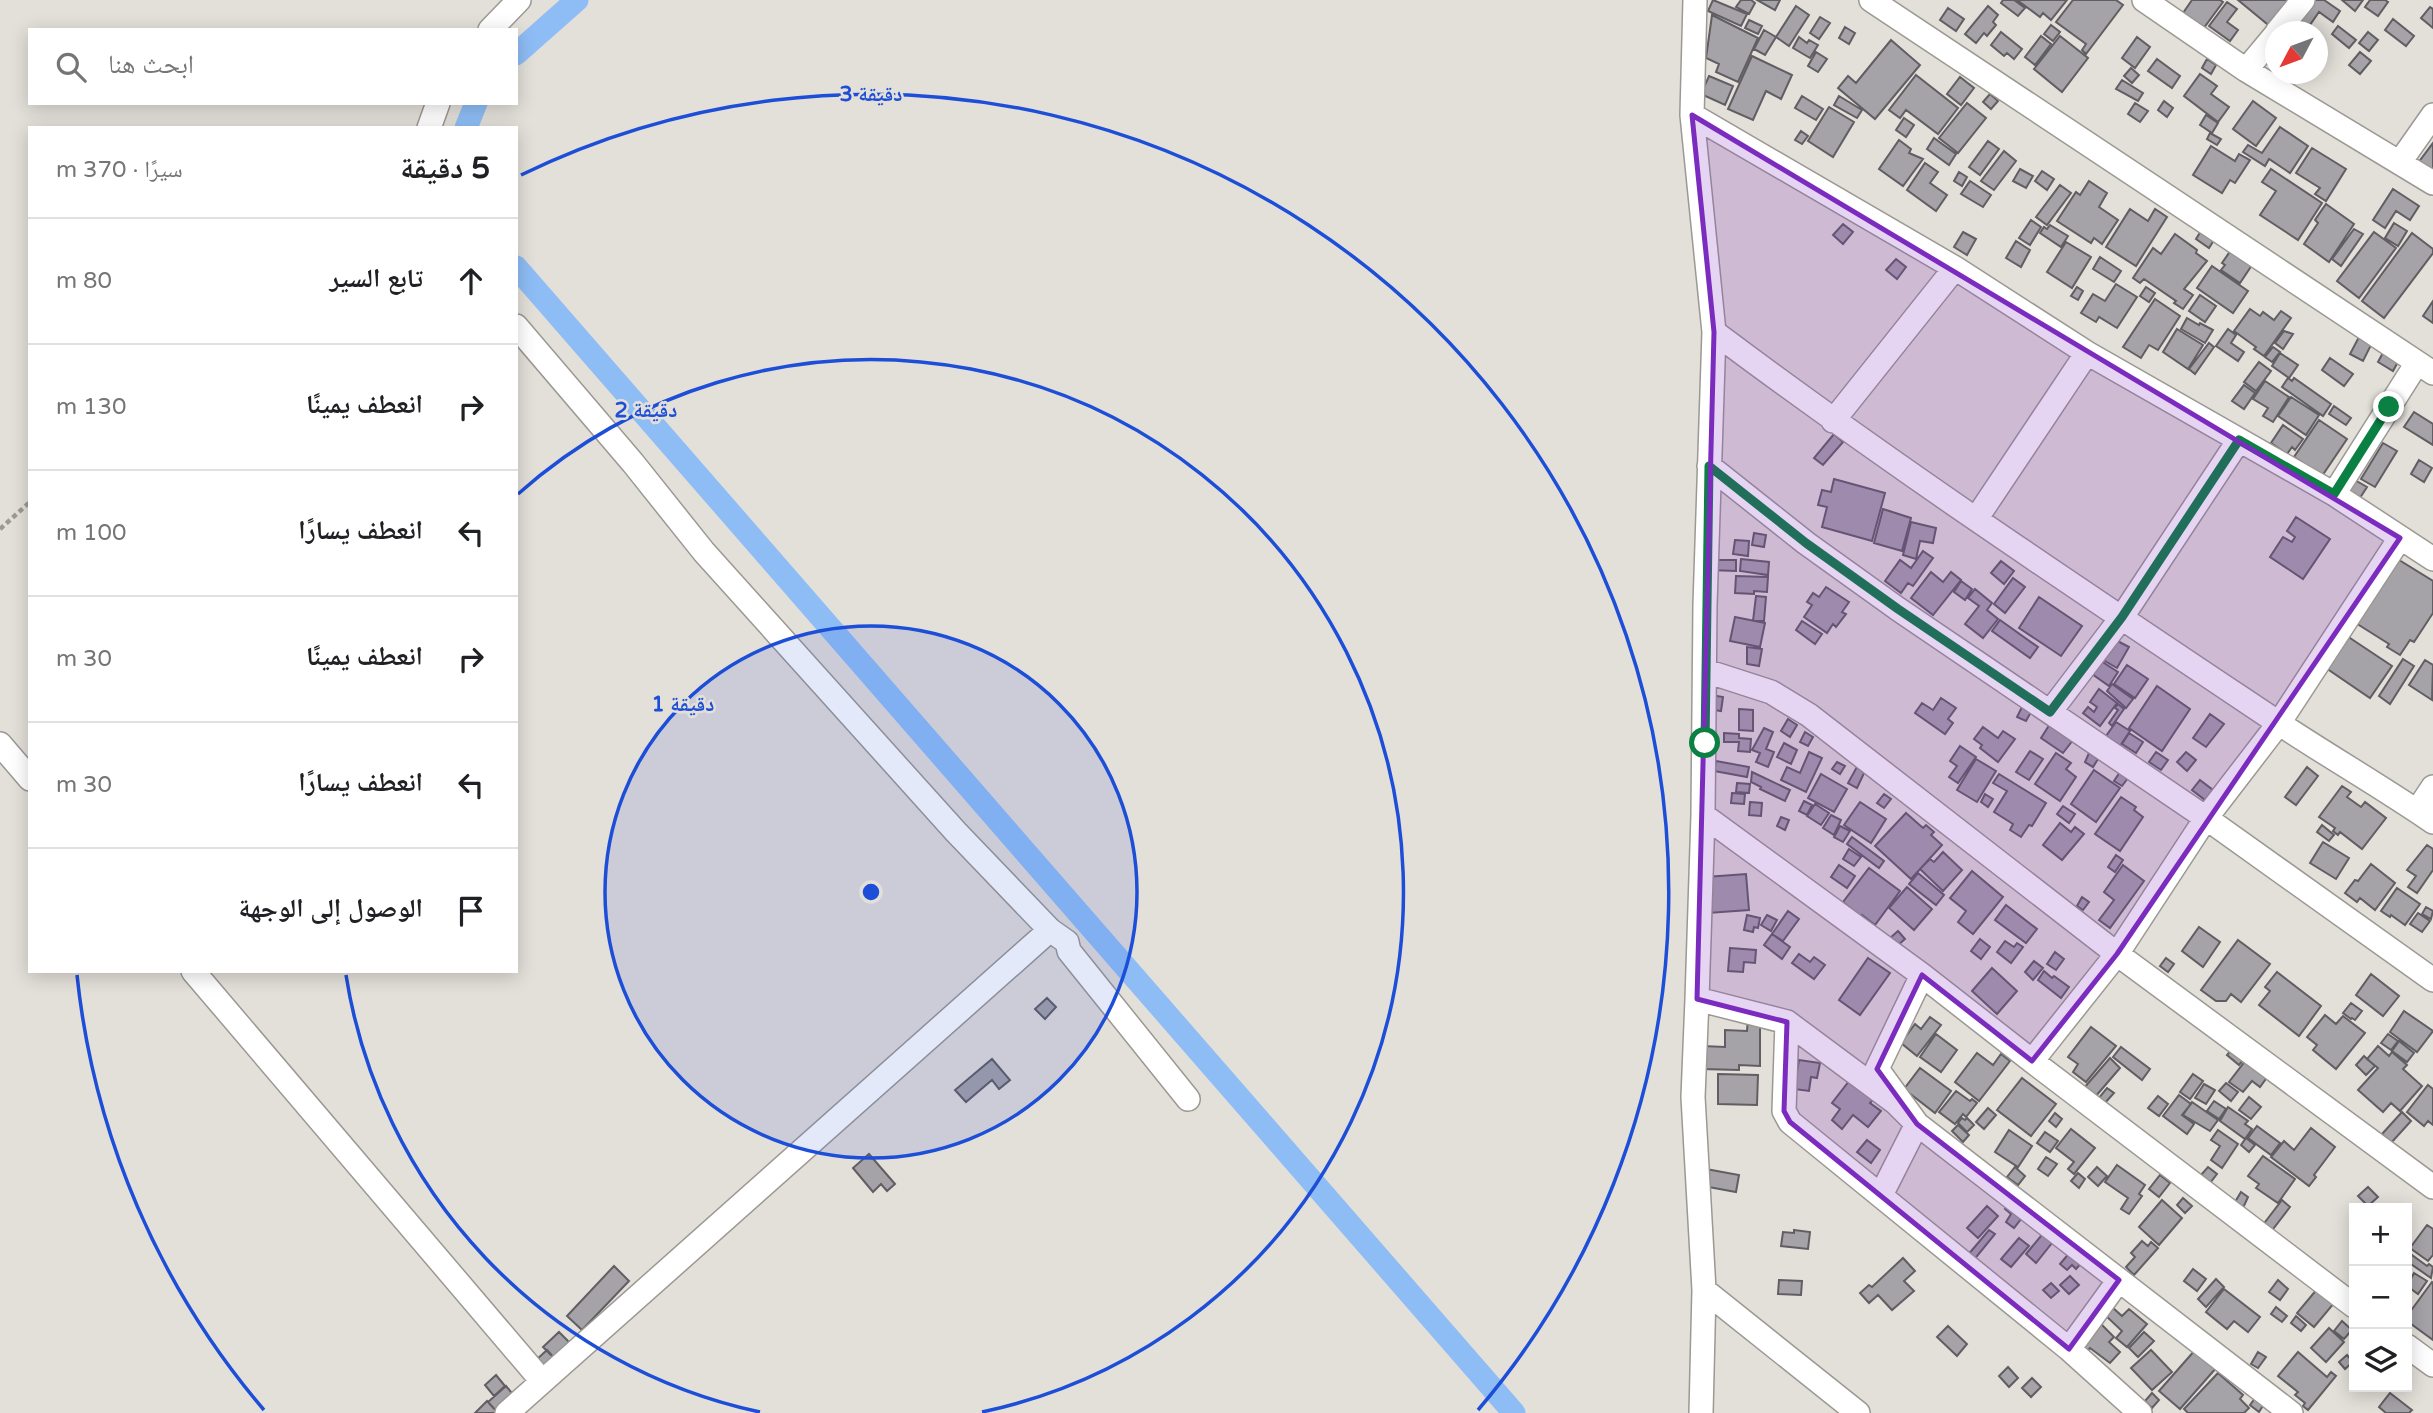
<!DOCTYPE html>
<html lang="ar">
<meta charset="utf-8">
<style>
body{margin:0;font-family:"Varela Round","Noto Naskh Arabic",sans-serif;background:#f6f6f6;color:#202124;direction:rtl}
.controls{position:absolute;right:21px;bottom:21px;display:grid;overflow:hidden;border-radius:0px;box-shadow:0 4px 18px #0003}
.controls button{width:63px;height:63px;display:grid;place-items:center;padding:0;border:0;border-bottom:2px solid #e0e0e0;background:#fff;color:#202124;font:35px sans-serif}
.compass{position:absolute;left:2265px;top:21px;width:63px;height:63px;border-radius:50%;background:#fff;box-shadow:0 4px 18px #0003;rotate:229deg}
.stop{position:absolute;width:21px;height:21px;margin:-16px;border:5px solid #0b8043;border-radius:50%;background:#fff}
.stop.end{background:#0b8043;border-color:#fff;box-shadow:0 2px 7px #0008}
.list{margin:0;padding:0;list-style:none}
h2{display:flex;justify-content:space-between;align-items:center;height:91px;margin:0;padding:0 28px;font-size:30px}
h2 small{font-size:23px;font-weight:400;color:#757577}
.list li{display:grid;grid-template-columns:46px 1fr auto;gap:21px;align-items:center;box-sizing:border-box;height:126px;padding:0 28px;border-top:2px solid #e0e0e0}
.list b{display:block;font-size:26px;white-space:nowrap}
.list em{font-size:23px;font-style:normal;color:#757577}
.icon{flex:none;width:38px;height:38px;fill:none;stroke:currentColor;stroke-width:2;stroke-linecap:round;stroke-linejoin:round}
.map{position:relative;flex:none;width:2433px;height:1413px;overflow:hidden;direction:ltr}
.search{position:absolute;background:#fff;box-shadow:0 4px 18px #0003;left:28px;top:28px;width:490px;height:77px;display:flex;align-items:center;gap:18px;box-sizing:border-box;padding:0 24px;border-radius:0px;color:#757577;font-size:26px}
.panel{position:absolute;background:#fff;box-shadow:0 4px 18px #0003;left:28px;top:126px;width:490px;height:847px;border-radius:0px;direction:rtl}
.map>svg:first-child{display:block}
</style>
<div class="map">
<svg width="2433" height="1413" viewBox="0 0 2433 1413">
<rect width="100%" height="100%" fill="#e3dfd9"/>
<g fill="none" stroke-linecap="round" stroke-linejoin="round">
<!-- canal -->
<path stroke="#8ebdf6" stroke-width="23" d="M516 54 577 0
M466 128 476 103
M516 267 1514 1413"/>
</g>
<!-- building -->
<path fill="#a5a2a8" stroke="#615e63" stroke-width="2" d="M1713 0 1747 14 1741 26 1708 11Z
M1741 0H1751L1755 3 1749 14 1736 7Z
M1757 0H1780L1775 10Z
M2003 0H2014L2025 8 2018 16 2001 3Z
M2017 0H2067L2051 20 2043 13 2040 17Z
M2073 0H2116L2123 5 2086 54 2082 50 2086 44 2056 22Z
M2192 0H2220L2223 2 2203 29 2183 13Z
M2238 0H2295L2272 28Z
M2310 0H2324L2340 11 2333 22 2319 12 2305 32H2292L2289 29Z
M2342 0H2363L2355 11Z
M2370 0H2385L2388 2 2378 16 2365 7Z
M2227 2 2237 9 2227 22 2238 30 2230 41 2209 26Z
M1796 6 1809 15 1789 46 1776 37Z
M1988 6 1998 15 1993 22 1996 25 1987 36 1984 33 1976 43 1965 34Z
M2430 7 2433 9V28L2421 18Z
M1948 8 1964 19 1956 31 1940 20Z
M1712 15 1758 38 1738 82 1716 72 1719 64 1706 58Z
M1820 17 1830 23 1819 39 1810 33Z
M2393 19 2414 36 2406 46 2385 30Z
M1749 20 1762 26 1758 34 1745 28Z
M2051 25 2060 32 2053 41 2044 34Z
M2338 26 2356 40 2349 48 2332 34Z
M1845 27 1855 33 1849 44 1839 38Z
M1764 30 1776 37 1765 55 1754 49Z
M2001 32 2022 49 2014 59 2007 53 2004 56 1991 45Z
M2368 32 2378 40 2369 51 2359 43Z
M2041 36 2051 44 2035 65 2025 57Z
M2060 36 2088 58 2062 92 2034 69Z
M1799 37 1807 43 1809 40 1818 45 1810 58 1793 48Z
M2137 37 2150 47 2135 68 2122 58Z
M1891 40 1920 65 1875 119 1838 88 1848 76 1856 83Z
M1816 52 1827 59 1818 72 1808 66Z
M2360 52 2371 61 2360 74 2349 65Z
M1752 56 1792 75 1781 99 1766 91 1753 120 1728 109Z
M2157 59 2180 76 2172 88 2148 71Z
M2207 59 2216 65 2211 74 2202 68Z
M2131 68 2139 75 2132 83 2124 76Z
M2200 74 2217 86 2211 94 2229 107 2218 122 2184 96Z
M1916 75 1958 108 1938 134 1906 110 1900 118 1889 110Z
M1709 76 1733 86 1725 105 1701 94Z
M1960 77 1974 88 1961 105 1947 94Z
M2122 80 2143 93 2138 101 2116 89Z
M1990 94 1998 101 1991 109 1983 102Z
M1802 96 1823 109 1816 120 1795 108Z
M1839 96 1862 110 1857 118 1834 105Z
M2164 101 2173 108 2167 117 2158 110Z
M2253 101 2276 118 2256 146 2233 129Z
M1967 103 1986 118 1958 153 1939 138Z
M2135 103 2148 111 2140 122 2128 114Z
M1829 107 1854 122 1833 157 1808 141Z
M2206 115 2218 123 2212 133 2200 125Z
M1904 118 1914 125 1906 137 1896 130Z
M2280 127 2308 146 2290 173 2269 159 2265 166 2243 152 2248 145 2262 153Z
M1801 131 1808 136 1802 144 1795 140Z
M2210 133 2221 139 2217 145 2207 139Z
M1934 138 1956 154 1949 165 1927 149Z
M1899 140 1911 149 1909 153 1923 159 1903 186 1879 169Z
M1988 141 1999 149 1980 175 1969 167Z
M2433 143V174L2418 163Z
M2211 146 2235 161 2239 154 2250 160 2235 183 2230 180 2222 193 2193 175Z
M2312 148 2346 169 2326 201 2315 194 2320 188 2296 173Z
M2004 151 2016 161 1994 190 1981 181Z
M1925 163 1938 172 1930 183 1947 195 1936 211 1907 190Z
M2020 169 2033 176 2026 188 2013 181Z
M2271 169 2322 203 2298 240 2260 215 2276 191 2262 182Z
M2042 171 2054 179 2047 190 2035 181Z
M1959 172 1967 177 1962 186 1954 181Z
M1970 181 1991 195 1983 207 1961 194Z
M2089 181 2107 193 2099 207 2118 220 2102 244 2094 238 2091 243 2057 221 2076 192 2080 195Z
M2060 185 2071 193 2047 225 2036 217Z
M2393 189 2419 206 2410 220 2396 211 2385 228 2373 220Z
M2326 204 2354 224 2329 262 2304 244 2318 223 2315 220Z
M2130 209 2148 221 2155 209 2167 217 2136 266 2106 247Z
M2031 220 2041 227 2030 245 2019 238Z
M2394 223 2407 231 2398 246 2385 238Z
M1843 224 1853 232 1843 244 1833 235Z
M2050 225 2068 236 2061 247 2040 233 2044 227 2047 229Z
M2354 229 2363 234 2341 266 2332 259Z
M2201 231 2214 240 2209 248 2196 239Z
M1963 232 1976 239 1967 255 1954 247Z
M2374 232 2396 248 2359 298 2337 281Z
M2412 233 2433 249V253L2384 318 2362 301Z
M2175 234 2197 250 2196 253 2207 261 2184 289 2193 295 2183 309 2174 303 2176 301 2144 279 2140 283 2133 278 2153 248 2161 254Z
M2016 241 2030 250 2021 267 2006 258Z
M2066 242 2091 257 2072 288 2047 272Z
M2231 250 2252 265 2240 283 2221 270 2225 265 2222 263Z
M2100 257 2121 271 2114 282 2093 269Z
M1896 259 1906 267 1897 279 1886 270Z
M2212 266 2248 291 2233 313 2197 288Z
M2116 284 2137 297 2117 328 2099 317 2096 322 2081 313 2093 294 2105 301Z
M2077 287 2083 291 2078 300 2071 296Z
M2146 287 2155 293 2149 302 2140 296Z
M2200 295 2216 306 2205 322 2189 311Z
M2155 299 2180 316 2158 350 2149 345 2141 358 2123 347Z
M2433 301V323L2423 316Z
M2250 309 2260 316 2263 312 2274 320 2281 311 2291 318 2264 356 2254 349 2256 347 2234 331Z
M2187 318 2199 325 2200 323 2213 330 2205 343 2181 329Z
M2177 329 2203 345 2188 369 2163 352Z
M2228 329 2236 335 2231 343 2244 352 2238 361 2216 346Z
M2284 331 2293 334 2283 349 2275 343Z
M2360 335 2373 341 2363 361 2350 354Z
M2209 343 2214 347 2195 374 2189 369Z
M2273 347 2280 352 2272 362 2265 357Z
M2385 349 2400 358 2393 371 2378 362Z
M2280 353 2298 365 2289 378 2272 366Z
M2330 358 2353 374 2344 386 2322 370Z
M2259 362 2271 371 2256 391 2244 382Z
M2288 378 2292 381 2294 378 2331 404 2323 416 2282 387Z
M2265 381 2289 397 2273 422 2263 416 2268 408 2253 399Z
M2244 385 2255 393 2244 409 2232 401Z
M2291 397 2319 415 2306 435 2278 416Z
M2334 406 2351 418 2346 425 2329 414Z
M2414 412 2433 424V445L2404 427Z
M2319 420 2347 439 2318 482 2312 469 2294 457Z
M2283 425 2303 439 2295 450 2292 447 2287 454 2271 443Z
M1834 434 1843 442 1823 465 1814 458Z
M2383 443 2397 451 2375 487 2361 479Z
M2419 460 2432 468 2424 482 2411 474Z
M1834 479 1885 493 1872 541 1822 527 1827 507 1818 505 1822 490 1831 492Z
M2353 479 2367 487 2358 501 2345 493Z
M1883 509 1911 518 1902 551 1874 543Z
M2296 517 2330 539 2303 579 2270 557 2283 537 2292 542 2295 537 2287 531Z
M1911 522 1936 528 1933 543 1920 541 1916 559 1903 555Z
M1754 533 1766 535 1764 547 1752 545Z
M1735 540 1749 541 1748 556 1733 554Z
M1923 551 1933 558 1913 586 1908 583 1901 593 1885 581 1900 560 1911 568Z
M2391 555 2433 581V613L2414 642 2410 640 2400 655 2387 647 2389 644 2351 620Z
M1741 559 1769 562 1768 575 1740 571Z
M1709 560H1736V571L1709 570Z
M2001 561 2014 571 2004 584 1991 573Z
M1931 572 1943 582 1951 572 1961 580 1933 615 1911 598Z
M1736 576 1768 577 1767 592 1754 591V594L1735 593Z
M2013 578 2025 587 2005 613 1994 604Z
M1961 581 1972 589 1965 600 1954 592Z
M1826 587 1849 602 1842 612 1846 614 1836 627 1833 624 1827 633 1804 617 1812 605 1807 602 1813 593 1819 597Z
M1975 589 1992 603 1987 610 1998 619 1983 638 1965 624 1979 606 1968 598Z
M1756 596 1766 597 1764 621H1753Z
M2039 597 2082 626 2061 656 2019 628Z
M1735 617 1765 623 1760 647 1730 641Z
M2000 620 2038 647 2030 658 1992 631Z
M1802 621 1822 634 1815 644 1796 630Z
M2344 634 2392 666 2370 698 2323 666Z
M2110 637 2129 647 2117 668 2098 657Z
M1747 647 1762 649 1759 666 1747 664Z
M2403 659 2414 666 2390 704 2379 696Z
M2425 660 2433 665 2432 700 2409 685Z
M2101 661 2118 672 2109 686 2092 674Z
M2127 665 2148 679 2135 698 2114 684Z
M2112 684 2133 699 2126 708 2107 691Z
M2157 686 2190 709 2162 751 2129 728Z
M2099 689 2117 703 2100 726 2083 713 2088 707 2094 712 2097 707 2090 702Z
M1711 695 1723 697 1721 711 1708 709Z
M1941 698 1956 708 1948 719 1953 723 1945 734 1915 713 1922 703 1933 710Z
M2118 704 2124 709 2112 726 2109 723 2118 710 2115 708Z
M2022 707 2031 712 2026 721 2017 717Z
M1739 709 1753 710V731L1739 730Z
M2210 714 2224 724 2206 747 2193 738Z
M1788 719 1797 725 1790 737 1781 731Z
M2116 722 2130 731 2120 746 2106 736Z
M2050 724 2073 740 2063 753 2041 738Z
M1983 727 1998 738 2003 731 2015 739 1998 762 1980 748 1982 745 1974 739Z
M1764 728 1773 732 1766 749 1774 752 1768 767 1756 762 1760 753 1752 750Z
M1805 732 1813 737 1808 746 1800 742Z
M1724 733 1739 734V738L1751 739 1750 752 1738 751 1739 742H1724Z
M2129 733 2143 742 2136 753 2122 744Z
M1784 743 1797 750 1791 764 1777 757Z
M1960 746 1976 757 1958 783 1949 777 1957 766 1950 761Z
M2030 751 2043 759 2029 780 2016 772Z
M1809 752 1822 758 1806 792 1781 780 1787 767 1800 773Z
M2156 752 2168 760 2161 770 2149 762Z
M2186 752 2196 760 2187 771 2177 762Z
M2056 753 2071 763 2066 769 2076 777 2060 801 2035 784Z
M2089 753 2098 759 2093 767 2085 762Z
M1976 759 1996 771 1977 802 1957 790Z
M1716 761 1749 767 1747 777 1714 771Z
M1837 762 1845 766 1840 774 1832 769Z
M1858 765 1866 769 1857 788 1848 783Z
M2307 767 2318 776 2296 805 2285 797Z
M2094 770 2120 788 2096 822 2071 804Z
M1752 772 1790 790 1785 801 1760 789 1761 787 1751 782Z
M2120 772 2128 778 2122 786 2114 781Z
M1821 774 1847 789 1834 812 1808 798Z
M1999 774 2046 803 2032 826 2029 825 2021 837 2010 830 2013 824 1994 812 2007 791 1993 783Z
M2200 780 2213 790 2205 800 2192 790Z
M1737 783 1750 784 1749 793 1736 792Z
M2342 786 2351 792 2347 797 2361 807 2365 802 2386 818 2362 849 2340 832 2338 835 2333 831 2335 828 2319 817Z
M1732 793 1745 794 1744 804 1731 803Z
M1884 794 1891 799 1884 808 1877 803Z
M1985 794 1993 799 1988 807 1981 802Z
M2121 797 2136 807 2134 810 2143 817 2120 851 2095 834Z
M1804 801 1812 805 1807 815 1799 811Z
M1750 802 1762 803 1761 816 1749 815Z
M1860 802 1886 819 1871 843 1844 825Z
M1815 804 1829 813 1821 825 1807 816Z
M2063 806 2075 814 2069 823 2057 814Z
M1906 813 1923 828 1926 825 1934 832 1931 835 1942 845 1911 879 1875 846Z
M1831 815 1841 820 1834 835 1823 828Z
M1781 817 1789 820 1785 830 1777 826Z
M2060 823 2071 832 2075 827 2084 834 2062 860 2043 845Z
M2322 825 2334 835 2329 841 2317 832Z
M1840 826 1850 831 1843 842 1834 837Z
M1852 837 1884 861 1879 868 1847 844Z
M2323 842 2349 858 2336 879 2310 863Z
M2427 845 2433 849V870L2417 893 2408 887 2416 876 2407 870Z
M1849 849 1861 857 1854 866 1843 859Z
M1943 852 1962 870 1943 891 1920 869 1930 859 1934 862Z
M2116 855 2123 860 2115 872 2108 867Z
M2371 864 2395 883 2375 910 2360 898 2357 902 2345 893 2355 880 2358 881Z
M1839 865 1855 876 1847 888 1831 877Z
M2123 865 2144 881 2110 928 2099 920 2114 900 2104 892Z
M1869 868 1900 891 1875 925 1862 915 1861 917 1843 902Z
M1972 871 2003 897 1973 934 1958 922 1966 911 1950 898Z
M1918 873 1944 895 1936 905 1909 884Z
M1746 874 1749 910 1708 913 1706 877Z
M1907 887 1932 909 1914 930 1889 908Z
M2397 888 2420 904 2405 925 2391 915 2390 917 2381 911Z
M2082 897 2089 902 2083 910 2077 906Z
M2006 905 2037 929 2026 943 1995 920Z
M2426 907 2433 911 2431 919 2422 914Z
M1788 911 1799 919 1783 941 1772 934Z
M2418 913 2430 921 2422 932 2410 924Z
M1747 915 1760 918 1758 928 1754 927 1753 932 1744 930Z
M1767 915 1777 920 1771 931 1761 925Z
M2199 927 2220 942 2203 967 2182 951Z
M1898 931 1905 939 1897 946 1890 938Z
M1772 934 1790 947 1782 959 1764 945Z
M1980 939 1990 947 1981 959 1971 951Z
M2238 940 2270 964 2241 1002 2231 994 2226 1001H2216L2201 990Z
M2005 941 2014 947 2017 943 2023 947 2011 963 1997 952Z
M1730 948 1756 950 1755 963 1744 962 1743 972 1728 971Z
M2055 952 2064 959 2056 970 2047 964Z
M1799 954 1810 962 1814 957 1825 965 1814 979 1792 963Z
M1868 958 1890 973 1860 1015 1839 1000Z
M2166 958 2174 964 2168 972 2160 966Z
M2034 961 2043 968 2033 980 2025 972Z
M1992 968 2017 991 1997 1014 1972 991Z
M2044 971 2052 978 2054 976 2069 987 2061 998 2038 980Z
M2277 972 2321 1006 2299 1036 2259 1005 2270 991 2265 987Z
M2371 974 2399 996 2383 1016 2356 995Z
M1047 998 1056 1007 1045 1019 1035 1009Z
M2351 1003 2362 1011 2355 1020 2352 1018 2351 1019 2343 1013Z
M2404 1011 2433 1031 2417 1052 2390 1032Z
M2325 1015 2336 1024 2343 1016 2365 1033 2336 1069 2313 1050 2317 1045 2307 1037Z
M1748 1017H1760V1066L1739 1065V1070L1702 1069 1703 1046 1725 1047V1030L1747 1031Z
M1930 1017 1941 1025 1917 1056 1901 1043 1915 1024 1921 1029Z
M2091 1027 2116 1046 2086 1082 2073 1072 2078 1064 2068 1057Z
M1936 1034 1957 1050 1941 1072 1920 1057Z
M2388 1034 2398 1041 2391 1050 2381 1043Z
M2399 1041 2414 1053 2407 1062 2392 1051Z
M2378 1046 2389 1056 2392 1052 2407 1065 2403 1069 2422 1086 2400 1111 2391 1103 2383 1112 2358 1090 2378 1068 2367 1059Z
M2121 1047 2150 1069 2142 1080 2113 1057Z
M2232 1049 2244 1059 2239 1065 2227 1055Z
M1977 1053 1993 1065 2001 1054 2010 1061 1979 1101 1955 1082Z
M2364 1056 2375 1066 2366 1075 2356 1065Z
M2110 1058 2120 1068 2095 1097 2084 1088Z
M992 1059 1010 1080 999 1089 992 1080 966 1102 955 1090Z
M1799 1060 1820 1063 1817 1078 1811 1077 1809 1091 1794 1089Z
M2246 1060 2268 1076 2260 1087 2252 1081 2243 1092 2229 1082Z
M1920 1068 1951 1091 1935 1113 1904 1089Z
M1718 1074 1758 1075 1757 1105 1718 1104Z
M2193 1074 2203 1081 2190 1099 2180 1092Z
M1853 1076 1876 1096 1870 1103 1881 1111 1868 1127 1853 1115 1842 1129 1832 1120 1840 1109 1832 1103Z
M2022 1078 2056 1104 2031 1136 1997 1110Z
M2226 1083 2238 1092 2231 1101 2219 1091Z
M2204 1084 2215 1090 2206 1104 2195 1098Z
M2428 1085 2433 1089V1125L2428 1121 2424 1126 2407 1112Z
M2107 1088 2114 1093 2104 1104 2098 1099Z
M1956 1091 1970 1101 1972 1099 1977 1103 1966 1117 1963 1114 1955 1124 1939 1112Z
M2179 1095 2191 1104 2182 1115 2194 1124 2187 1134 2163 1116Z
M2158 1096 2168 1104 2159 1116 2148 1108Z
M2249 1097 2261 1107 2251 1119 2239 1110Z
M2214 1101 2226 1109 2219 1119 2207 1111Z
M2192 1102 2218 1120 2210 1131 2183 1115Z
M2228 1107 2248 1121 2245 1124 2252 1129 2245 1139 2220 1121Z
M1988 1108 1996 1115 1984 1129 1976 1122Z
M2402 1112 2411 1121 2391 1143 2382 1134Z
M2055 1113 2062 1119 2056 1127 2049 1121Z
M1962 1118 1965 1120 1967 1118 1974 1125 1967 1132 1958 1123Z
M1958 1125 1969 1135 1963 1142 1952 1131Z
M2257 1126 2280 1143 2271 1155 2248 1138Z
M2311 1128 2335 1147 2314 1175 2316 1177 2309 1186 2271 1157 2284 1141 2294 1150Z
M2071 1129 2095 1148 2074 1174 2068 1169 2074 1162 2056 1148Z
M2009 1130 2032 1146 2018 1167 1995 1152Z
M2218 1130 2238 1144 2222 1168 2211 1160 2220 1146 2211 1140Z
M2045 1132 2058 1141 2050 1152 2037 1143Z
M2246 1138 2255 1145 2249 1152 2241 1145Z
M1867 1140 1880 1150 1871 1163 1857 1152Z
M869 1154 895 1184 887 1191 881 1184 873 1192 853 1168Z
M2263 1156 2295 1179 2278 1203 2256 1188 2259 1184 2248 1176Z
M2046 1157 2057 1164 2048 1176 2038 1169Z
M2117 1165 2145 1185 2139 1194 2142 1196 2129 1214 2121 1209 2128 1198 2105 1182Z
M2015 1167 2025 1176 2018 1185 2007 1177Z
M2097 1167 2107 1176 2098 1186 2088 1177Z
M2208 1167 2217 1174 2210 1183 2201 1175Z
M1706 1169 1739 1175 1736 1192 1703 1186Z
M2078 1173 2085 1179 2079 1188 2071 1181Z
M2160 1175 2170 1183 2159 1197 2149 1189Z
M2368 1187 2378 1197 2368 1206 2358 1196Z
M2241 1192 2248 1197 2243 1208 2235 1202Z
M2183 1198 2192 1206 2185 1213 2177 1205Z
M2162 1200 2182 1218 2159 1245 2139 1227Z
M2282 1200 2290 1207 2270 1233 2262 1226Z
M2011 1202 2025 1214 2014 1228 2006 1222 2011 1214 2005 1209Z
M1987 1206 1998 1216 1978 1238 1967 1228Z
M2427 1225 2433 1229V1255L2428 1261 2410 1248Z
M1794 1230 1810 1232 1808 1249 1781 1246 1783 1232 1794 1233Z
M1989 1230 1995 1234 1973 1261 1967 1256Z
M2046 1230 2056 1238 2036 1263 2026 1254Z
M2019 1238 2029 1246 2011 1267 2001 1259Z
M2142 1241 2148 1246 2151 1242 2158 1248 2134 1275 2126 1267 2135 1257 2131 1253Z
M2072 1250 2084 1260 2076 1269 2072 1265 2067 1270 2060 1264Z
M2412 1255 2427 1266 2429 1264 2433 1267 2431 1278 2408 1262Z
M1903 1258 1915 1271 1904 1281 1914 1291 1892 1310 1878 1295 1869 1303 1860 1293 1869 1285 1872 1287Z
M614 1266 629 1281 582 1330 567 1316Z
M2193 1269 2206 1279 2197 1291 2184 1281Z
M2414 1273 2427 1281 2418 1294 2407 1286Z
M2070 1276 2079 1285 2069 1294 2060 1285Z
M2216 1279 2224 1287 2206 1307 2198 1299Z
M1779 1280 1802 1281 1801 1295 1778 1294Z
M2278 1280 2288 1289 2280 1300 2269 1292Z
M2432 1282 2433 1283V1340L2407 1321V1316Z
M2051 1283 2059 1291 2051 1298 2043 1290Z
M2318 1288 2335 1302 2314 1327 2297 1313Z
M2224 1289 2260 1317 2248 1332 2234 1321 2227 1329 2206 1312Z
M2112 1307 2122 1316 2129 1309 2147 1324 2127 1347 2116 1338 2122 1331 2105 1315Z
M2276 1307 2287 1316 2282 1322 2271 1314Z
M2296 1316 2306 1325 2301 1331 2291 1323Z
M2342 1321 2352 1330 2344 1339 2334 1331Z
M2099 1322 2114 1337 2109 1342 2120 1352 2110 1363 2090 1348 2083 1355 2075 1347Z
M1948 1326 1967 1344 1957 1356 1937 1337Z
M2329 1328 2344 1342 2326 1362 2311 1348Z
M559 1332 572 1345 556 1360 543 1347Z
M2144 1332 2154 1341 2138 1357 2129 1348Z
M2196 1349 2217 1367 2180 1409 2159 1391Z
M547 1350 556 1360 545 1370 536 1360Z
M2151 1350 2172 1372 2152 1390 2131 1368Z
M2258 1352 2266 1357 2258 1368 2251 1364Z
M2298 1352 2327 1377 2331 1372 2336 1376 2308 1410 2303 1406 2305 1403 2295 1395 2298 1392 2278 1376Z
M2347 1355 2353 1362 2345 1369 2339 1362Z
M2008 1367 2018 1378 2009 1387 1999 1376Z
M2218 1373 2243 1395 2240 1399 2249 1408 2244 1413H2188L2184 1409Z
M496 1375 505 1386 494 1396 485 1385Z
M2032 1378 2041 1387 2031 1397 2022 1388Z
M506 1386 516 1398 498 1413 488 1402Z
M2152 1393 2159 1400 2152 1408 2145 1401Z
M2390 1393 2412 1410 2409 1413H2386L2379 1407Z
M2256 1397 2264 1404 2259 1412 2250 1405Z
M487 1401 498 1413H475Z"/>
<g fill="none" stroke-linecap="round" stroke-linejoin="round">
<defs>
<path id="street" d="M1695 0 1692 115 1714 332 1705 605 1703 815 1697 999
M1871 0 2433 373
M2144 0 2246 70 2433 183
M490 30 519 0
M2277 32 2303 0
M2246 70 2276 34
M1692 115 1955 268 2087 353 2334 494 2433 559
M429 128 438 103
M2400 162 2433 115
M516 326 633 463 704 552 956 832 1050 930 1067 942 1069 951 1188 1099
M1714 332C1897 469 2087 595 2277 722 2328 756 2382 787 2433 822
M1833 421 1955 268
M1709 466 1806 543 1898 609 2206 818 2433 980
M2334 494 2417 363
M1976 519 2087 353
M1706 671 1771 692 1809 715 2117 954 2433 1187
M2050 712 2122 617 2239 440
M0 744 30 779
M2417 811 2433 787
M1703 815 1922 975 2032 1061 2354 1306
M193 971 542 1381
M1787 1022 1784 1111 1790 1122 2069 1349 2140 1413
M2032 1061 2117 954 2206 818 2279 723 2400 538
M1881 1195 1917 1124 1877 1069 1922 975
M1704 1290 1858 1413
M2407 1346 2433 1365
M2069 1349 2119 1280
M507 1413 1050 930
M1701 1413 1704 1290 1693 1097 1697 999 1787 1022 1896 1103 1917 1124 2291 1413"/>
</defs>
<!-- street casing -->
<use href="#street" stroke="#9c9893" stroke-width="26"/>
<!-- path -->
<path stroke="#9d9a96" stroke-width="4.5" stroke-dasharray="5 3.5" stroke-linecap="butt" d="M0 529 30 502"/>
<!-- street -->
<use href="#street" stroke="#fff" stroke-width="23"/>
</g>
<g fill="none" stroke-linecap="round" stroke-linejoin="round">
<!-- route -->
<path stroke="#0b8043" stroke-width="9" d="M1705 743 1709 466 1806 543 1898 609 2050 712 2122 617 2239 440 2334 494 2389 407"/>
</g>
<!-- marked area -->
<path fill="#7b2cbf" fill-opacity="0.2" stroke="#7b2cbf" stroke-width="5" stroke-linejoin="round" d="M1692 115 2400 538 2117 954 2032 1061 1922 975 1877 1069 1917 1124 2119 1280 2069 1349 1790 1122 1784 1111 1787 1022 1697 999 1714 332Z"/>
<!-- distance rings -->
<circle cx="871" cy="892" r="266" fill="#1d4ed8" fill-opacity=".12"/>
<g fill="none" stroke="#1d4ed8" stroke-width="3.5">
<circle cx="871" cy="892" r="266"/>
<path d="M760 1412A532 532 0 0 1 346 975M518 494A532 532 0 1 1 982 1412"/>
<path d="M264 1410A798 798 0 0 1 77 975M521 175A798 798 0 0 1 1478 1410"/>
</g>
<circle cx="871" cy="892" r="10" fill="#1d4ed8" stroke="#e3dfd9" stroke-width="3.5"/>
<g font-size="21" text-anchor="middle" font-weight="bold" fill="#1d4ed8" stroke="#e3dfd9" stroke-width="5" stroke-linejoin="round" paint-order="stroke">
<text x="871" y="101">3 دقيقة</text>
<text x="646" y="417">2 دقيقة</text>
<text x="683" y="711">1 دقيقة</text>
</g>
</svg>
<div class="controls">
<button>+</button>
<button>−</button>
<button><svg class="icon" aria-label="layers" viewBox="0 0 24 24"><path d="M12 4l9 5-9 5-9-5zM3 14l9 5 9-5"/></svg></button>
</div>
<svg class="compass" viewBox="-18 -18 36 36"><path d="M0-13l5 13h-10z" fill="#e53935"/><path d="M0 13l5-13h-10z" fill="#757577"/></svg>
<div class="stop" style="left:1705px;top:743px"></div>
<div class="stop end" style="left:2389px;top:407px"></div>
<div class="search"><svg class="icon" aria-label="search" viewBox="0 0 24 24"><circle cx="10" cy="10" r="6"/><path d="M15 15l6 6"/></svg>ابحث هنا</div>
<section class="panel">
<h2>5 دقيقة<small>سيرًا · 370 m</small></h2>
<ul class="list">
<li><svg class="icon" aria-label="ahead" viewBox="0 0 24 24"><path d="M12 20V5M6 11l6-6 6 6"/></svg><div><b>تابع السير</b></div><em>80 m</em></li>
<li><svg class="icon" aria-label="right" viewBox="0 0 24 24"><path d="M7 20v-9h11M14 6l5 5-5 5"/></svg><div><b>انعطف يمينًا</b></div><em>130 m</em></li>
<li><svg class="icon" aria-label="left" viewBox="0 0 24 24"><path d="M17 20v-9H6M10 6l-5 5 5 5"/></svg><div><b>انعطف يسارًا</b></div><em>100 m</em></li>
<li><svg class="icon" aria-label="right" viewBox="0 0 24 24"><path d="M7 20v-9h11M14 6l5 5-5 5"/></svg><div><b>انعطف يمينًا</b></div><em>30 m</em></li>
<li><svg class="icon" aria-label="left" viewBox="0 0 24 24"><path d="M17 20v-9H6M10 6l-5 5 5 5"/></svg><div><b>انعطف يسارًا</b></div><em>30 m</em></li>
<li><svg class="icon" aria-label="arrive" viewBox="0 0 24 24"><path d="M6 21V4h12l-3 4 3 4H6"/></svg><div><b>الوصول إلى الوجهة</b></div></li>
</ul>
</section>
</div>
